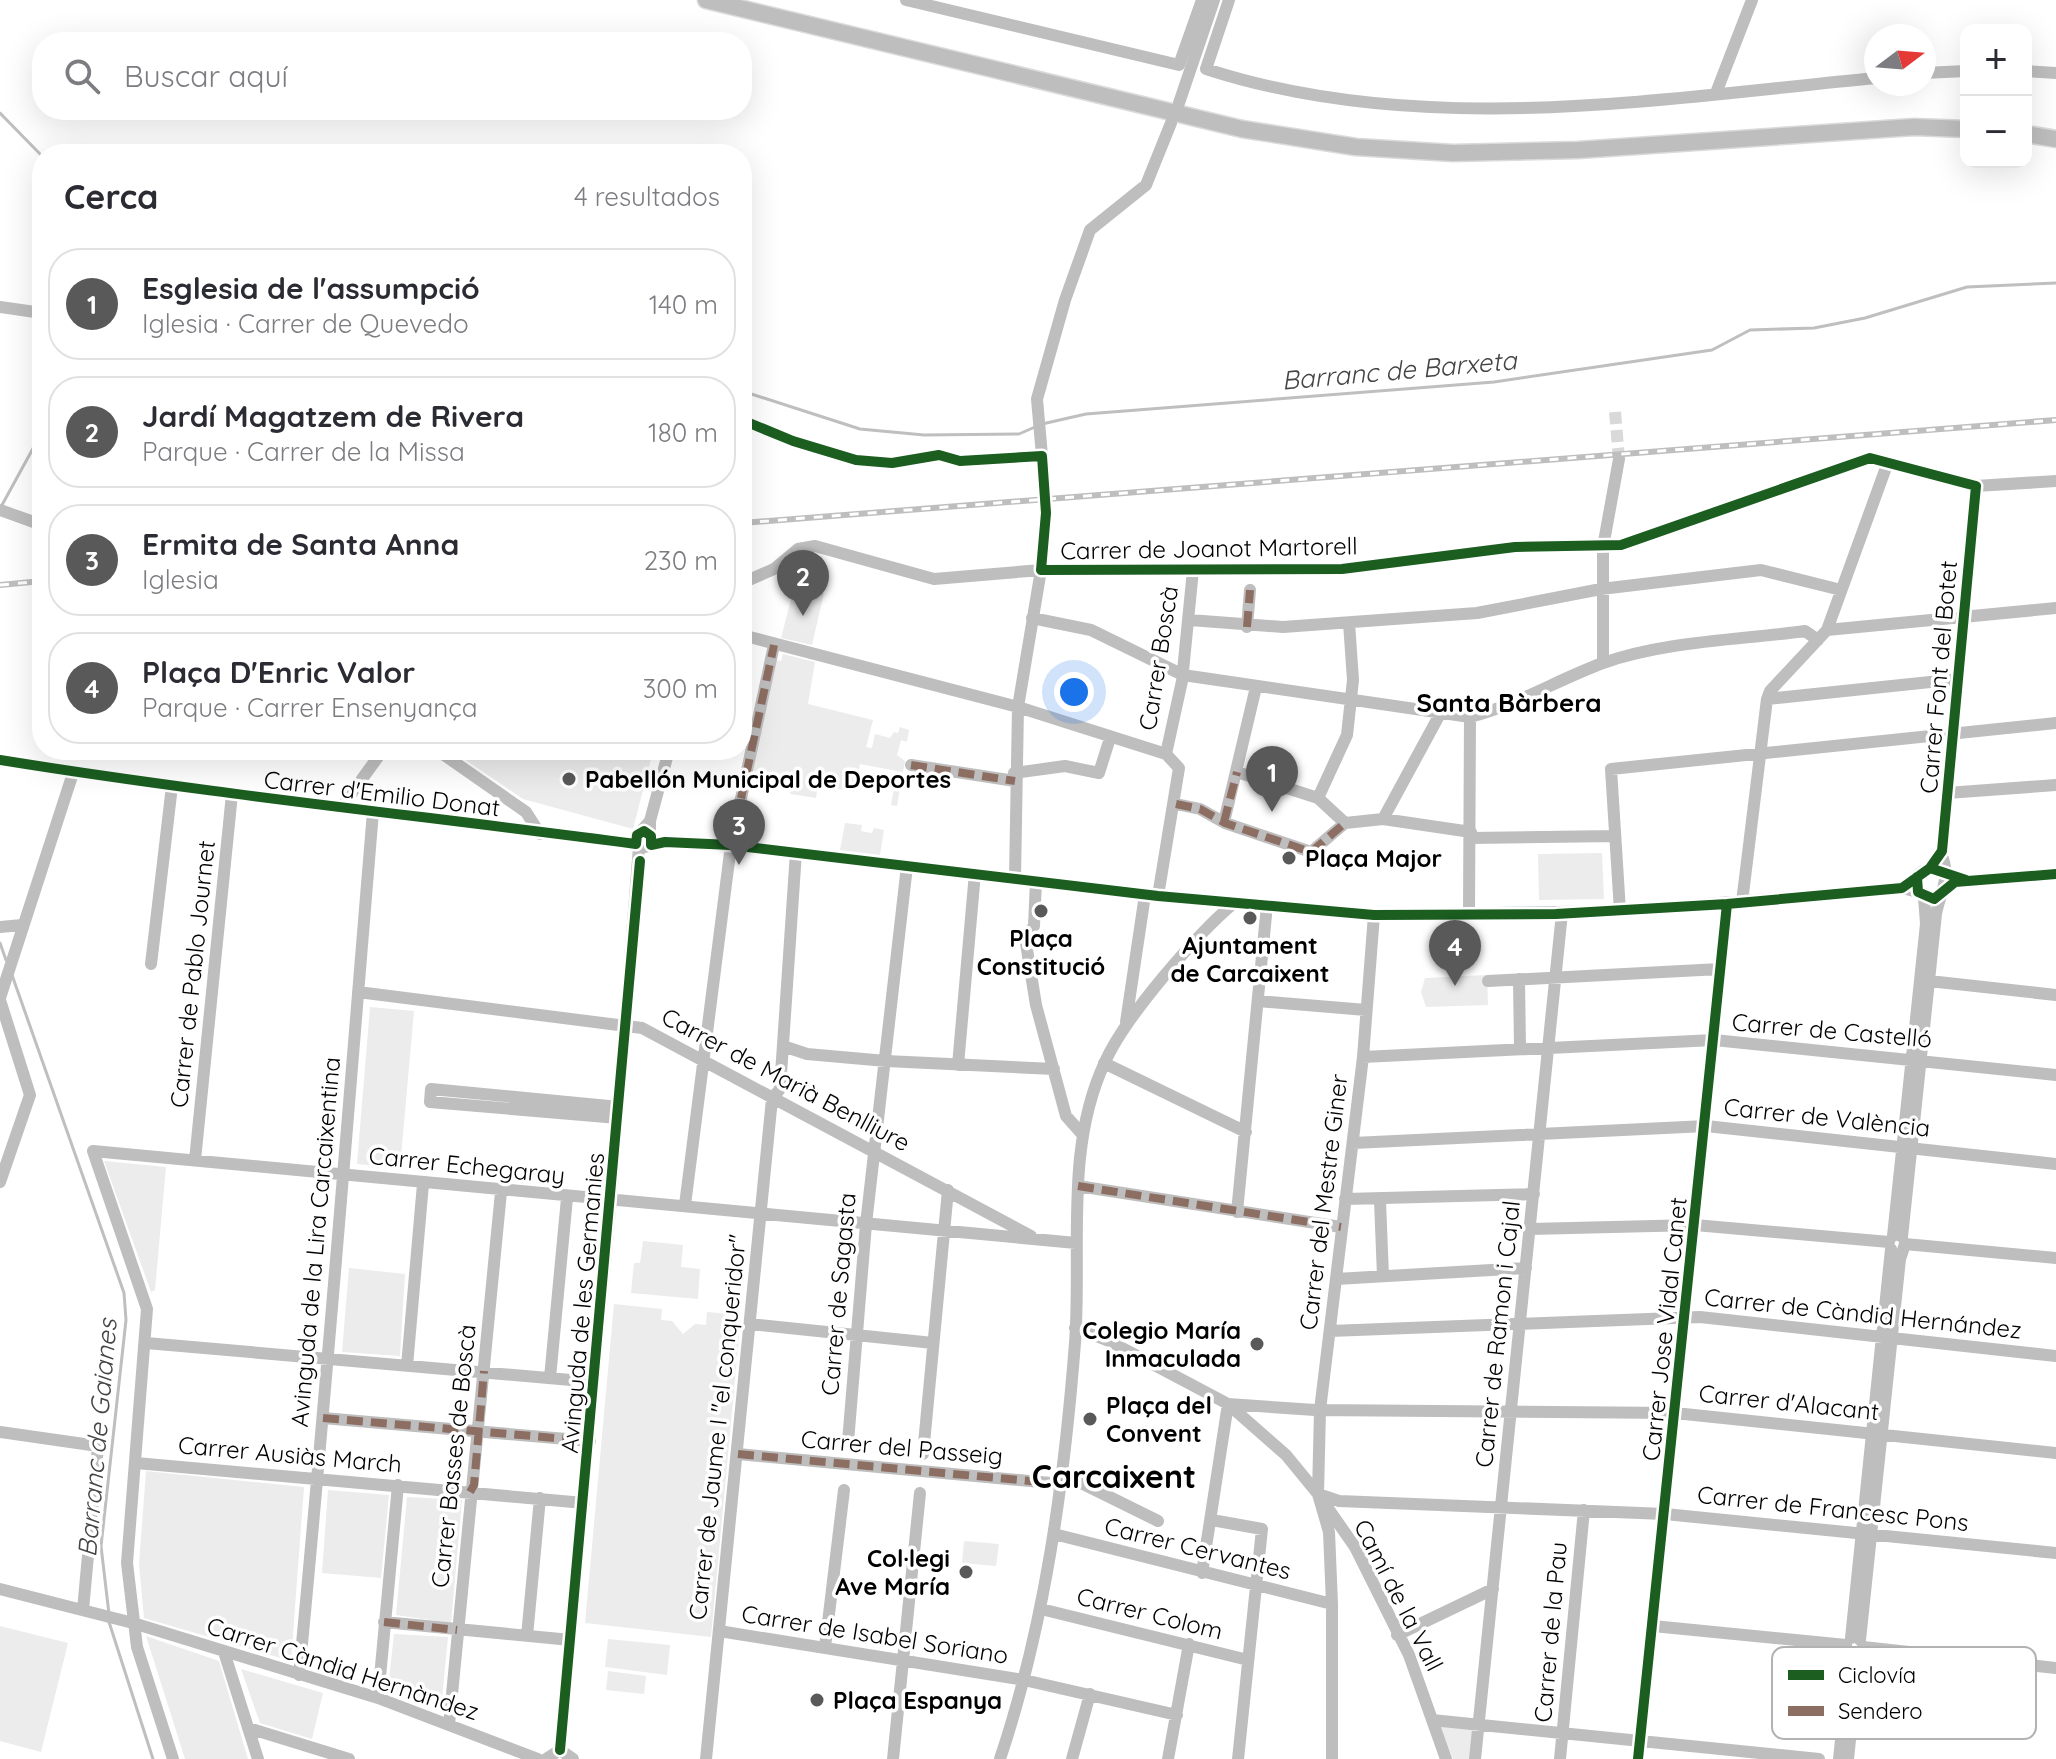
<!DOCTYPE html>
<html lang="es">
<meta charset="utf-8">
<style>
body{margin:0;font-family:Quicksand,sans-serif;background:#f2f2f3;color:#2b2b33}
.controls{position:absolute;right:24px;top:24px;display:grid;overflow:hidden;border-radius:16px;box-shadow:0 8px 32px #0002}
.controls button{width:72px;height:72px;display:grid;place-items:center;padding:0;border:0;border-bottom:2px solid #e1e1e2;background:#fff;color:#2b2b33;font:40px sans-serif}
.compass{position:absolute;left:1864px;top:24px;width:72px;height:72px;border-radius:50%;background:#fff;box-shadow:0 8px 32px #0002;rotate:74deg}
.you{position:absolute;left:1074px;top:692px;width:28px;height:28px;margin:-20px;border:6px solid #fff;border-radius:50%;background:#1a73e8;box-shadow:0 0 0 12px #1a73e833}
.badge{display:grid;place-items:center;width:52px;height:52px;border-radius:50%;background:#595959;color:#fff;font-size:26px;font-weight:700}
.pin{position:absolute;translate:-50% -66px;filter:drop-shadow(0 2px 4px #0008)}
.pin::after{content:'';position:absolute;top:42px;width:28px;height:24px;background:inherit;clip-path:polygon(0 0,100% 0,50% 100%)}
.list{margin:0;padding:0;list-style:none}
h2{display:flex;justify-content:space-between;align-items:center;height:104px;margin:0;padding:0 32px;font-size:34px}
h2 small{font-size:26px;font-weight:400;color:#7c7c81}
.list li{display:grid;grid-template-columns:52px 1fr auto;gap:24px;align-items:center;box-sizing:border-box;height:112px;margin:0 16px 16px;padding:0 16px;border:2px solid #e1e1e2;border-radius:32px}
.list b{display:block;font-size:30px;white-space:nowrap}
.list p{margin:0;font-size:26px;white-space:nowrap;color:#7c7c81}
.list em{font-size:26px;font-style:normal;color:#7c7c81}
.icon{flex:none;width:44px;height:44px;fill:none;stroke:currentColor;stroke-width:2;stroke-linecap:round;stroke-linejoin:round}
.map{position:relative;flex:none;width:2056px;height:1759px;overflow:hidden}
.search{position:absolute;background:#fff;box-shadow:0 8px 32px #0002;left:32px;top:32px;width:720px;height:88px;display:flex;align-items:center;gap:20px;box-sizing:border-box;padding:0 28px;border-radius:32px;color:#7c7c81;font-size:30px}
.panel{position:absolute;background:#fff;box-shadow:0 8px 32px #0002;left:32px;top:144px;width:720px;height:616px;border-radius:32px}
.map>svg:first-child{display:block}
</style>
<div class="map">
<svg width="2056" height="1759" viewBox="0 0 2056 1759">
<rect width="100%" height="100%" fill="#fff"/>
<!-- green -->
<path fill="#ececec" d="M795 584 824 593 812 645 781 638Z
M783 654 815 662 808 704 873 720 866 747 872 748 875 734 890 738 894 732 898 733 900 727 909 730 907 742 901 740 897 755 905 761 897 806 891 805 897 771 860 764 854 792 818 785 816 798 790 794 793 779 753 771 775 660 781 661Z
M451 750H645L652 755 633 829 523 799Z
M845 823 862 825 861 831 872 833 874 828 884 830 880 855 840 850Z
M1602 853 1604 899 1539 900 1538 854Z
M1487 975 1488 1005 1426 1007 1421 992 1425 978Z
M370 1007 414 1011 400 1168 357 1164Z
M104 1161 166 1167 155 1290 151 1292Z
M643 1241 683 1245 681 1267 700 1269 698 1299 631 1293 634 1263H640Z
M349 1268 405 1274 400 1356 342 1352Z
M614 1304 662 1309 661 1320 672 1321 683 1334 695 1324 706 1325 707 1312 741 1315 711 1637 585 1623Z
M146 1471 304 1487 291 1661 144 1618 139 1564Z
M328 1490 389 1495 381 1578 322 1573Z
M407 1497 462 1500 451 1623 396 1615Z
M964 1541 999 1544 996 1566 962 1563Z
M0 1626 68 1643 41 1752 0 1741Z
M394 1634 448 1637 441 1708 388 1688Z
M146 1636 219 1661 248 1759H185Z
M608 1639 670 1645 667 1675 605 1667Z
M241 1669 323 1693 312 1739 260 1723Z
M608 1671 646 1676 644 1694 606 1690Z
M1440 1725 1474 1728 1470 1759H1453Z"/>
<g fill="none" stroke-linecap="round" stroke-linejoin="round">
<!-- stream -->
<path stroke="#bfbfbf" stroke-width="3" d="M0 113 42 156
M742 391 860 429 924 435 1019 434 1035 427
M1042 424 1086 414 1494 382 1712 350 1750 330 1814 328 1865 318 1967 287 2056 283
M2 505 42 432
M0 943 6 960
M12 975 124 1293 126 1320 101 1546 109 1614
M109 1622 153 1759"/>
<!-- minor-tunnel -->
<path stroke="#d9d9d9" stroke-width="12" stroke-dasharray="12 6" stroke-linecap="butt" d="M1615 412 1619 459
M1042 456 1046 513"/>
<defs>
<path id="major" d="M706 0 1242 129 1356 147 1453 153 1578 150 1914 127 1966 129
M2026 134 2056 139"/>
</defs>
<!-- major casing -->
<use href="#major" stroke="#dbdbdb" stroke-width="19"/>
<!-- minor -->
<path stroke="#bebebe" stroke-width="12" d="M906 0 1179 65 1202 0
M1229 0 1206 69C1422 139 1656 99 1876 78
M2026 71 2056 73
M1924 73 1966 71
M1716 93 1752 0
M1179 103 1214 0
M0 307 42 313
M1042 456 1037 399 1065 300 1090 230 1146 185 1171 123
M0 510 42 525
M742 583 774 569 798 549 815 546 934 579 1041 570 1342 569 1515 547 1621 545 1870 458 1976 486 2056 481
M1032 618 1091 630 1183 675 1470 717C1517 705 1557 680 1603 663 1665 641 1739 640 1805 631L1818 640
M1190 620 1283 627 1477 613 1601 589 1761 570 1841 590
M1247 627 1250 590
M1827 630 2056 608
M742 635 1018 707 1166 754
M1603 663V547L1619 459
M1767 699 1959 679
M437 750 526 812 540 834
M1166 754 1182 681 1193 570
M0 760 172 786 636 844
M911 765 1015 781
M1237 772 1318 798 1345 823 1383 819 1471 832
M1014 773 1065 766 1099 773 1110 738
M1947 793 2056 785
M1318 798 1347 735 1353 680 1349 623
M1176 804 1200 809 1225 823 1311 852 1345 823
M341 808 383 750
M1383 819 1440 714
M650 821 636 837 641 848 665 842 731 845 1158 896 1374 915 1620 911 1902 888 1918 892
M1224 822 1256 687
M650 834V821L669 750
M1471 838 1615 836
M1930 868 1942 851 1976 486
M1015 878 1018 707 1041 570 1046 513
M1036 881 1034 926 1025 937 1036 1005 1066 1116 1082 1134
M1946 887 1955 882 2056 874
M1902 888 1923 871 1935 869
M1158 896 1179 768 1166 754
M1742 902 1767 699 1770 691 1827 630 1888 462
M1620 911 1611 769 2056 723
M1469 914 1470 717
M0 927 22 925
M151 964 172 786
M1519 979 1520 1048
M1488 981 1720 969
M1929 981 2056 995
M358 992 642 1028 1031 1236
M0 998 74 770
M0 1000 30 1095 0 1182
M1258 1001 1366 1010
M1126 1022 1145 895
M783 1046 807 1054 886 1061 1054 1069
M1363 1057 1714 1040 2056 1075
M1104 1063 1246 1132
M958 1065 975 873
M618 1118 430 1102 431 1089 619 1107
M1353 1143 1706 1126 2056 1164
M195 1160 232 794
M1078 1186 1341 1227
M1345 1199 1534 1194
M1380 1201 1383 1276
M685 1205 731 845 774 645
M1237 1212 1267 905
M1530 1229 1695 1225 1889 1242
M1893 1236 1926 924 1924 897
M1902 1237 1936 914C1940 892 1952 877 1941 854
M1905 1244 2056 1258
M1336 1279 1526 1268
M750 1324 933 1343
M1075 1328 1109 1341 1228 1404 1286 1455 1318 1494 1355 1547 1409 1655 1446 1759
M1330 1331 1700 1317 2056 1356
M146 1343 594 1382
M407 1366 423 1184
M550 1378 567 1198
M323 1418 590 1441
M0 1432 98 1446 83 1610
M848 1442 866 1224 907 866
M738 1454 1062 1484
M923 1454 948 1190
M136 1463 584 1503
M1063 1474 1158 1521
M1318 1494 1339 1501 1665 1514 2056 1553
M1212 1520 1262 1529 1238 1759
M1054 1534 1332 1604
M1202 1573 1228 1404 1315 1410 1675 1413 2056 1453
M0 1589 133 1623 378 1698 538 1759
M1041 1609 1248 1660
M384 1622 571 1640
M1653 1626 1846 1645
M719 1631 1024 1680 1177 1715
M1397 1635 1493 1589
M527 1636 540 1498
M1851 1638 1891 1249
M1860 1640 1900 1259 1905 1244
M825 1647 844 1490
M1863 1647 2056 1668
M224 1652 258 1759
M299 1675C327 1387 349 1100 373 812
M378 1698 398 1485
M1432 1720 1819 1759
M449 1725 501 1192
M248 1728 349 1759
M560 1750 611 1199 639 847
M173 1759 137 1647 127 1563 147 1309 93 1151 1076 1243
M546 1759 560 1750 573 1759
M706 1759 772 1099 780 1089 796 852
M893 1759 920 1493
M1000 1759C1045 1624 1064 1484 1075 1343 1082 1250 1064 1149 1105 1062 1125 1017 1196 935 1234 903
M1072 1759 1090 1694
M1168 1759 1189 1644
M1332 1759V1604L1329 1532 1318 1494 1320 1410 1363 1057 1374 915
M1475 1759 1562 913
M1560 1759 1584 1510
M1638 1759 1727 904
M1839 1759 1850 1653
M1848 1759 1859 1654"/>
<!-- major -->
<use href="#major" stroke="#bebebe" stroke-width="16"/>
<defs>
<path id="rail" d="M742 523 2056 420
M0 585 42 581"/>
</defs>
<!-- rail casing -->
<use href="#rail" stroke="#bebebe" stroke-width="6"/>
<!-- rail -->
<use href="#rail" stroke="#fff" stroke-width="3" stroke-dasharray="9" stroke-linecap="butt"/>
<!-- quiet -->
<path stroke="#8d6e63" stroke-width="8" stroke-dasharray="16 8" stroke-linecap="butt" d="M1247 627 1250 590
M911 765 1015 781
M1176 804 1200 809 1225 823 1311 852 1345 823
M1224 822 1237 772
M731 845 774 645
M1078 1186 1341 1227
M323 1418 590 1441
M738 1454 1062 1484
M470 1492 474 1485 484 1371
M384 1622 457 1630"/>
<defs>
<path id="cycleway" d="M742 420 793 441 856 460 892 463 939 455 960 461 1042 456 1046 513 1041 570 1342 569 1515 547 1621 545 1870 458 1976 486 1942 851 1930 868
M0 760C211 794 424 816 636 844L637 835 644 831 651 836V845L665 842 731 845 1158 896 1374 915 1556 914 1727 904 1902 888 1930 868 1966 880
M1917 877 1918 892 1934 899 1955 882 2056 874
M560 1750 640 861
M1638 1759 1727 904"/>
</defs>
<!-- cycleway casing -->
<use href="#cycleway" stroke="#fff" stroke-width="15"/>
<!-- cycleway -->
<use href="#cycleway" stroke="#1b5e20" stroke-width="10"/>
</g>
<!-- markers -->
<g fill="#595959" stroke="#fff" stroke-width="3">
<circle cx="569" cy="779" r="8"/>
<circle cx="1289" cy="858" r="8"/>
<circle cx="1041" cy="911" r="8"/>
<circle cx="1250" cy="918" r="8"/>
<circle cx="1257" cy="1344" r="8"/>
<circle cx="1090" cy="1419" r="8"/>
<circle cx="966" cy="1572" r="8"/>
<circle cx="817" cy="1700" r="8"/>
</g>
<g text-anchor="middle" dominant-baseline="central" stroke-width="7" stroke-linejoin="round" paint-order="stroke">
<!-- street labels -->
<g font-size="24" fill="#000" stroke="#fff">
<text transform="translate(1209 548) rotate(-1)">Carrer de Joanot Martorell</text>
<text transform="translate(1158 658) rotate(-81)">Carrer Boscà</text>
<text transform="translate(1938 677) rotate(-85)">Carrer Font del Botet</text>
<text transform="translate(382 793) rotate(7)">Carrer d'Emilio Donat</text>
<text transform="translate(192 974) rotate(-84)">Carrer de Pablo Journet</text>
<text transform="translate(1832 1030) rotate(5)">Carrer de Castelló</text>
<text transform="translate(786 1079) rotate(28)">Carrer de Marià Benlliure</text>
<text transform="translate(1827 1117) rotate(6)">Carrer de València</text>
<text transform="translate(467 1165) rotate(6)">Carrer Echegaray</text>
<text transform="translate(1323 1202) rotate(-83)">Carrer del Mestre Giner</text>
<text transform="translate(315 1242) rotate(-85)">Avinguda de la Lira Carcaixentina</text>
<text transform="translate(838 1294) rotate(-85)">Carrer de Sagasta</text>
<text transform="translate(582 1303) rotate(-85)">Avinguda de les Germanies</text>
<text transform="translate(1863 1313) rotate(6)">Carrer de Càndid Hernández</text>
<text transform="translate(1664 1329) rotate(-84)">Carrer Jose Vidal Canet</text>
<text transform="translate(1497 1334) rotate(-84)">Carrer de Ramon i Cajal</text>
<text transform="translate(1789 1402) rotate(6)">Carrer d'Alacant</text>
<text transform="translate(717 1427) rotate(-84)">Carrer de Jaume I "el conqueridor"</text>
<text transform="translate(902 1447) rotate(5)">Carrer del Passeig</text>
<text transform="translate(290 1454) rotate(5)">Carrer Ausiàs March</text>
<text transform="translate(453 1456) rotate(-84)">Carrer Basses de Boscà</text>
<text transform="translate(1833 1508) rotate(6)">Carrer de Francesc Pons</text>
<text transform="translate(1198 1548) rotate(14)">Carrer Cervantes</text>
<text transform="translate(1399 1595) rotate(63)">Camí de la Vall</text>
<text transform="translate(1150 1613) rotate(14)">Carrer Colom</text>
<text transform="translate(1550 1632) rotate(-85)">Carrer de la Pau</text>
<text transform="translate(875 1634) rotate(9)">Carrer de Isabel Soriano</text>
<text transform="translate(343 1668) rotate(18)">Carrer Càndid Hernàndez</text>
</g>
<!-- poi labels -->
<g font-size="24" font-weight="bold" fill="#000" stroke="#fff" text-anchor="start">
<text x="585" y="779">Pabellón Municipal de Deportes</text>
<text x="1305" y="858">Plaça Major</text>
<text x="1041" y="938" text-anchor="middle">Plaça<tspan x="1041" dy="28">Constitució</tspan></text>
<text x="1250" y="945" text-anchor="middle">Ajuntament<tspan x="1250" dy="28">de Carcaixent</tspan></text>
<text x="1241" y="1330" text-anchor="end">Colegio María<tspan x="1241" dy="28">Inmaculada</tspan></text>
<text x="1106" y="1405">Plaça del<tspan x="1106" dy="28">Convent</tspan></text>
<text x="950" y="1558" text-anchor="end">Col·legi<tspan x="950" dy="28">Ave María</tspan></text>
<text x="833" y="1700">Plaça Espanya</text>
</g>
<!-- water labels -->
<g font-size="26" font-style="italic" fill="#444" stroke="#fff">
<text transform="translate(1399 370) rotate(-5)">Barranc de Barxeta</text>
<text transform="translate(97 1438) rotate(-85)">Barranc de Gaianes</text>
</g>
<!-- neighbourhood labels -->
<g font-size="26" font-weight="bold" fill="#000" stroke="#fff">
<text x="1509" y="702">Santa Bàrbera</text>
</g>
<!-- district labels -->
<g font-size="32" font-weight="bold" fill="#000" stroke="#fff">
<text x="1114" y="1476">Carcaixent</text>
</g>
</g>
<!-- legend -->
<rect x="1772" y="1647" width="264" height="92" rx="12" fill="#fff" stroke="#b2b2b2" stroke-width="2"/>
<rect x="1788" y="1670" width="36" height="10" fill="#1b5e20"/>
<rect x="1788" y="1706" width="36" height="10" fill="#8d6e63"/>
<g font-size="22" fill="#000">
<text x="1838" y="1683">Ciclovía</text>
<text x="1838" y="1719">Sendero</text>
</g>
</svg>
<div class="controls">
<button>+</button>
<button>−</button>
</div>
<svg class="compass" viewBox="-18 -18 36 36"><path d="M0-13l5 13h-10z" fill="#e53935"/><path d="M0 13l5-13h-10z" fill="#7c7c81"/></svg>
<div class="you"></div>
<div class="pin badge" style="left:1272px;top:812px">1</div>
<div class="pin badge" style="left:803px;top:616px">2</div>
<div class="pin badge" style="left:739px;top:865px">3</div>
<div class="pin badge" style="left:1455px;top:986px">4</div>
<div class="search"><svg class="icon" aria-label="search" viewBox="0 0 24 24"><circle cx="10" cy="10" r="6"/><path d="M15 15l6 6"/></svg>Buscar aquí</div>
<section class="panel">
<h2>Cerca<small>4 resultados</small></h2>
<ul class="list">
<li><span class="badge">1</span><div><b>Esglesia de l'assumpció</b><p>Iglesia · Carrer de Quevedo</p></div><em>140 m</em></li>
<li><span class="badge">2</span><div><b>Jardí Magatzem de Rivera</b><p>Parque · Carrer de la Missa</p></div><em>180 m</em></li>
<li><span class="badge">3</span><div><b>Ermita de Santa Anna</b><p>Iglesia</p></div><em>230 m</em></li>
<li><span class="badge">4</span><div><b>Plaça D'Enric Valor</b><p>Parque · Carrer Ensenyança</p></div><em>300 m</em></li>
</ul>
</section>
</div>
